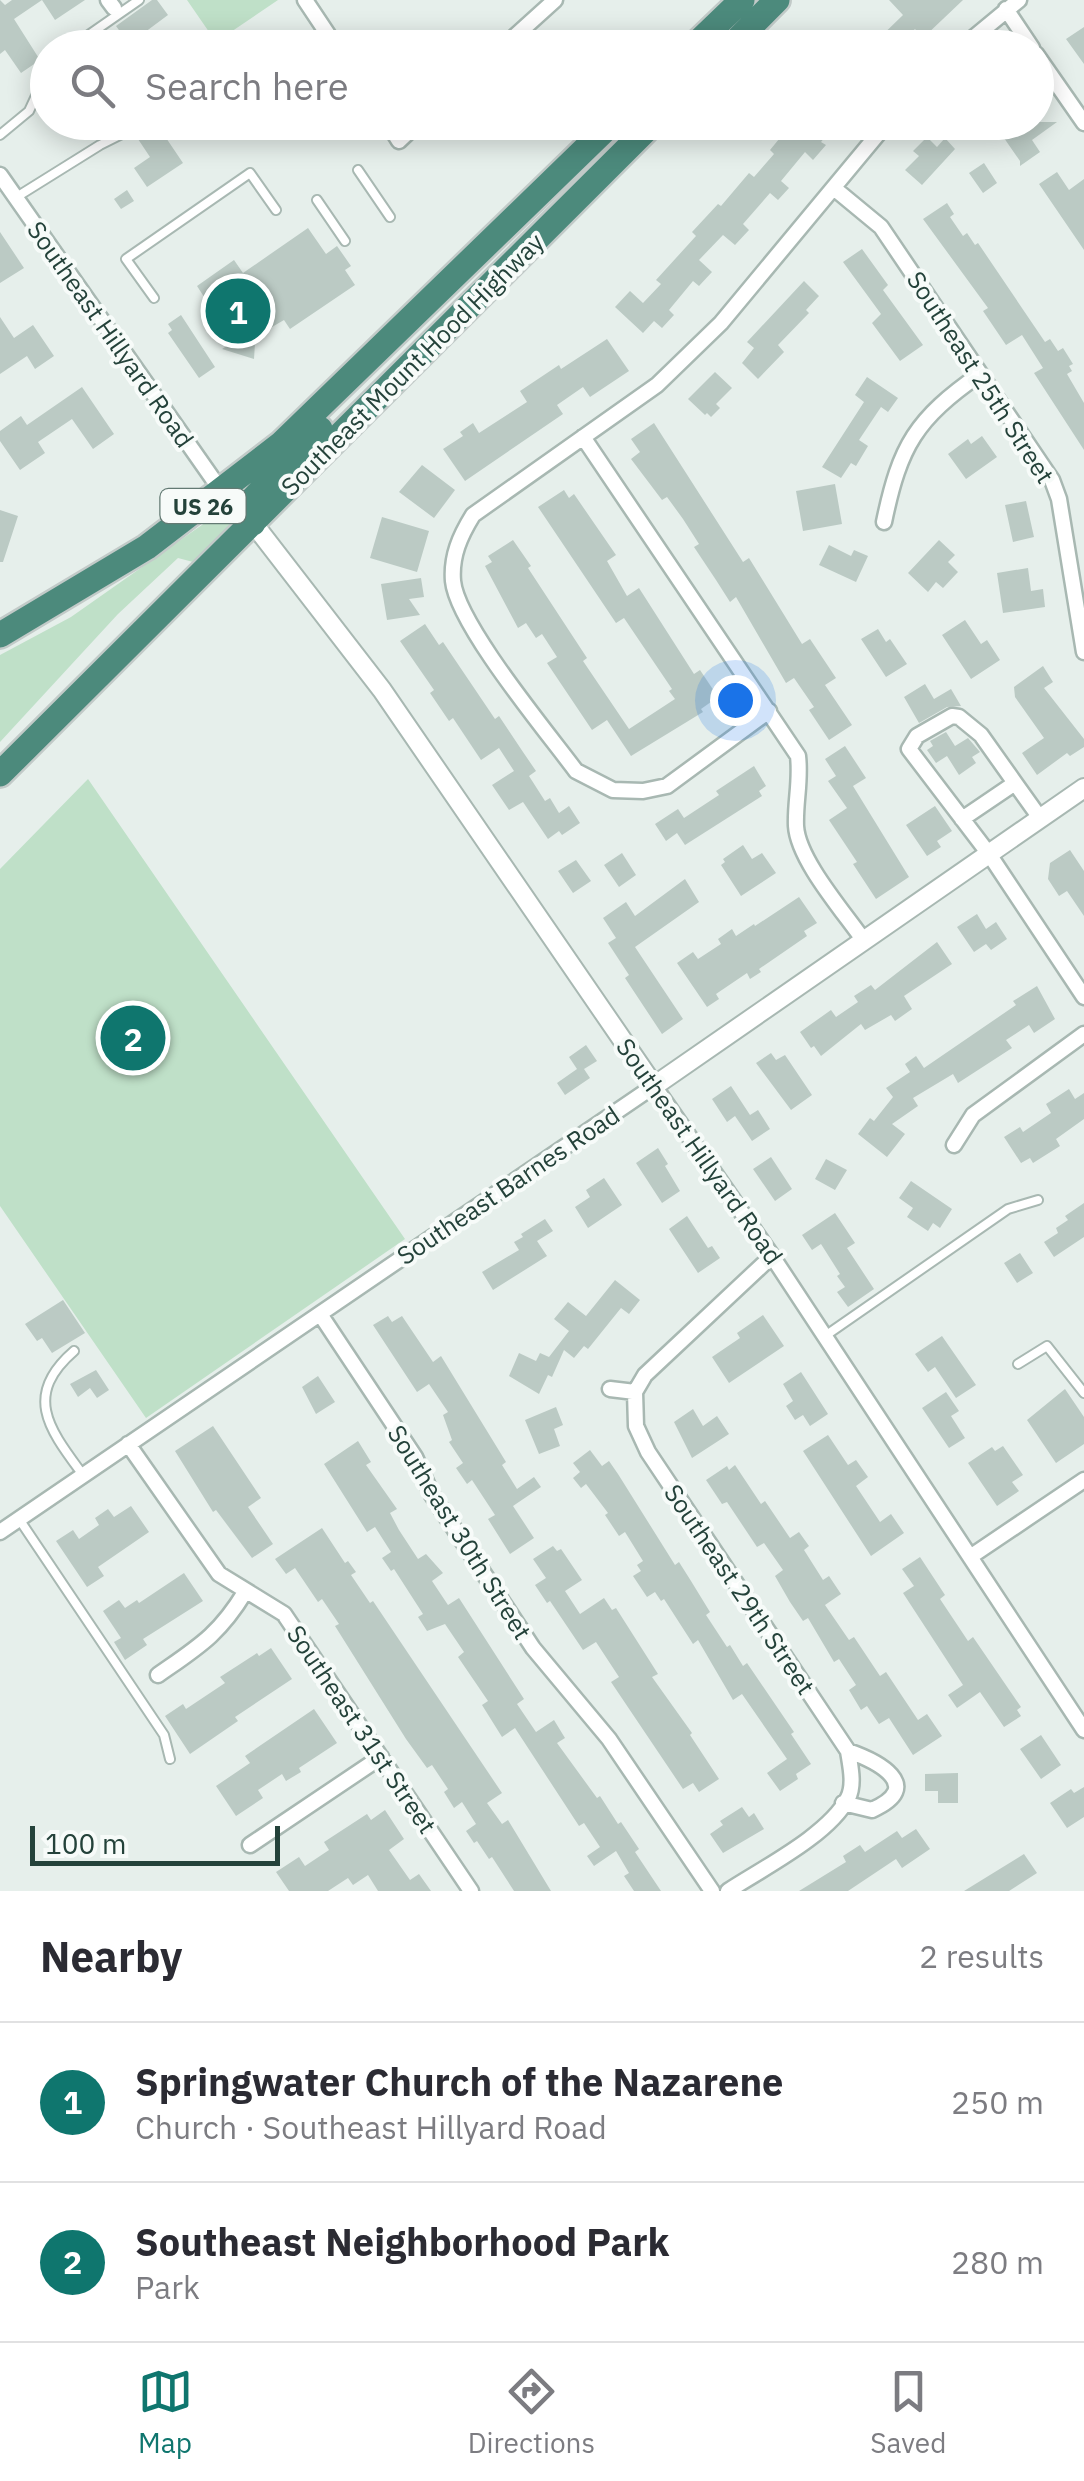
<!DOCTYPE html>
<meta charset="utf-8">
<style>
body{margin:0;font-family:"IBM Plex Sans",sans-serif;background:#f7f7f7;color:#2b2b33}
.scale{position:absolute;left:30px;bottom:25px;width:250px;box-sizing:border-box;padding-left:10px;border:5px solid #24423a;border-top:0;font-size:28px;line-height:35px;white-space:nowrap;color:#24423a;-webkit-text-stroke:8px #f7fbf9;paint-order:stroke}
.you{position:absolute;left:735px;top:700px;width:35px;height:35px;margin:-25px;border:8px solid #fff;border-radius:50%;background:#1a73e8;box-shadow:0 0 0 15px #1a73e833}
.badge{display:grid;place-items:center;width:65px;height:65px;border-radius:50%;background:#0f766e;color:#fff;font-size:32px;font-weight:700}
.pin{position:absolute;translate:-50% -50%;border:5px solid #fff;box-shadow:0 2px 10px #0006}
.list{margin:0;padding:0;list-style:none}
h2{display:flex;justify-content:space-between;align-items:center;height:130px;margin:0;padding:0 40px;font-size:42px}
h2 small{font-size:32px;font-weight:400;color:#7c7c81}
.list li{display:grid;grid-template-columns:65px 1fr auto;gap:30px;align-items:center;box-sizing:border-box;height:160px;padding:0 40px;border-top:2px solid #e1e1e2}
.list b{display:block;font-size:38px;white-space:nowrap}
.list p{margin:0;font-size:32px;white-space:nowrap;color:#7c7c81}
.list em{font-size:32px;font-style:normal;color:#7c7c81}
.icon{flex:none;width:55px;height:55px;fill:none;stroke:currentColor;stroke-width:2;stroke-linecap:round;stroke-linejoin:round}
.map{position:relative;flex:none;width:1084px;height:1891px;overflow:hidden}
.search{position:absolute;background:#fff;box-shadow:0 5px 25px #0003;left:30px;right:30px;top:30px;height:110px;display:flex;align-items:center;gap:25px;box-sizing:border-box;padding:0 35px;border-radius:55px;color:#7c7c81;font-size:38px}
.sheet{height:450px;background:#fff}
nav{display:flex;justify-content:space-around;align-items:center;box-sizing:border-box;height:140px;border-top:2px solid #e1e1e2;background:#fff;font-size:28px;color:#7c7c81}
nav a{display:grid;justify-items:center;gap:5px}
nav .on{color:#0f766e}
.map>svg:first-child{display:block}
</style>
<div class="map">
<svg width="1084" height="1891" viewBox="0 0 1084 1891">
<rect width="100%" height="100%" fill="#e6efeb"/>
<!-- green -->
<path fill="#bfe0c8" d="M187 0H278L216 42Z
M236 501 237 518 193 562 178 558 118 614 0 742V655L71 617Z
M88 779 405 1239 146 1418 0 1206V869Z"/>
<!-- building -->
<path fill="#bbcac4" d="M0 0 5 5 12 0H85L55 20 42 0 14 19 40 60 21 73 5 50 0 54Z
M152 0H157L168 15 129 44 116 26Z
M889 0H963L923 38 915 29 895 48H869L903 15Z
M1084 27V64L1066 39Z
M793 122H837L821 142 826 145 813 160 805 152 781 181 789 188 778 200 770 193 743 224 749 230 735 245 723 235 699 260 712 272 699 286 693 281 669 310 674 315 662 328 654 321 643 333 615 307 630 291 643 303 661 284 656 280 696 236 692 232 718 204 721 206 749 173 754 177 774 154 770 150Z
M1026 122H1057L1032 140 1040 152 1020 166V161L1004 138Z
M156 123 183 163 147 187 134 168 150 157 136 136Z
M927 137 937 147 945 138 955 149 922 185 905 170 919 156 913 151Z
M984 163 997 183 983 193 969 173Z
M1057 172 1069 190 1084 179V250L1039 184Z
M127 190 134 201 121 209 114 199Z
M947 203 954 214 950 217 963 236 967 233 975 245 978 243 1045 342 1050 339 1058 351 1063 348 1073 364 1069 366 1072 371 1067 374 1084 403V450L1034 373 1043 368 1022 335 1006 345 983 311 988 308 923 219Z
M308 228 326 254 337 246 351 266 345 270 355 285 290 329 284 320 272 327 241 281 208 303 197 286 234 260 243 273Z
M0 232 24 268 0 283Z
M862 249 888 285 883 290 923 345 900 361 872 323 881 314 843 262Z
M804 281 819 296 806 310 809 313 778 345 784 352 758 379 742 363 754 348 747 342Z
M181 315 215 367 199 378 168 333 172 330 168 324Z
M0 317 14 338 33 325 54 356 35 369 27 356 0 374Z
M256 327 254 359 222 349Z
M607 339 629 371 590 397 583 387 557 405 563 414 465 481 443 449 463 436 460 432 473 423 479 433 527 402 520 391 559 365 561 369Z
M715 372 732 388 716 404 720 408 711 417 707 413 705 415 688 399Z
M867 377 898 398 888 412 881 407 859 440 868 446 856 466 851 463 841 478 822 467 864 402 855 395Z
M82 387 114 434 93 449 72 419 38 442 45 453 20 470 0 441V431L21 416 27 425Z
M654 423 743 562 749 558 802 644 810 639 836 678 825 685 852 725 829 740 809 710 814 707 794 678 786 683 736 597 730 602 716 580 694 547 699 544 683 519 667 497 662 500 631 459 640 452 631 439Z
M982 436 997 457 966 479 948 454 968 439 971 444Z
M422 465 455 490 434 518 399 492Z
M835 484 842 524 803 531 796 491Z
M564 490 569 498 574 494 616 555 607 561 627 596 639 588 694 674 700 670 718 697 701 709 703 712 631 756 607 720 592 730 547 663 557 657 542 634 536 638 526 623 518 628 485 566 492 562 488 556 513 540 531 566 528 568 587 658 583 661 629 729 675 699 669 691 672 689 624 618 616 623 538 507Z
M1026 501 1034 537 1013 542 1005 505Z
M0 510 18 516 3 562H0Z
M382 517 429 531 417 572 370 558Z
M939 540 955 555 948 562 958 572 943 588 936 582 928 592 908 573Z
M829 545 851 556 854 550 868 556 856 582 819 565Z
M1028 568 1031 591 1043 589 1045 607 1003 613 997 573Z
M421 578 424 597 409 599 420 615 387 620 381 584Z
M965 620 981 644 987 640 1000 660 971 679 942 635Z
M425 624 439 645 443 642 495 719 499 716 523 752 536 771 529 776 545 801 550 798 559 813 569 806 580 823 562 835 559 831 548 839 523 802 509 810 492 785 514 771 499 748 481 760 453 718 449 721 430 693 434 690 400 641Z
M878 629 886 642 890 639 907 664 886 677 861 639Z
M1043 666 1053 682 1044 688 1084 739V747L1070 756 1067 753 1037 775 1022 753 1044 738 1015 697 1014 687Z
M925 684 934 699 951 689 961 706 947 707 919 723 904 697Z
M946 732 955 746 968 738 980 752 972 757 976 763 959 775 947 756 936 763 927 750 933 746 930 741Z
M845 746 866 778 853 786 909 877 876 899 853 864 857 862 829 820 847 808 828 781 836 776 825 759Z
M754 766 766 786 759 791 762 796 685 845 677 833 666 841 655 824 678 809 684 818 719 795 716 791Z
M935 806 952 831 937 841 941 847 927 856 906 825Z
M743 845 752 859 762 853 776 873 741 896 721 865 725 862 723 859Z
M1070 850 1084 871V916L1067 891 1059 896 1048 879 1050 863Z
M622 853 636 875 619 887 604 865Z
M576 860 591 881 573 893 558 871Z
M685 879 699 902 635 947 683 1019 662 1034 625 978 629 975 608 943 616 938 603 918 626 902 635 916Z
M799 897 817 923 804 931 807 936 759 969 761 972 750 979 747 973 716 994 719 999 707 1007 677 963 693 952 698 959 721 944 718 939 732 929 736 936 754 924 755 926Z
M977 914 986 929 996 922 1007 939 991 950 986 944 974 952 957 927Z
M937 942 952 964 904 996 912 1009 895 1021 891 1015 865 1030 861 1024 821 1056 814 1046 811 1048 800 1032 831 1010 836 1017 858 1002 854 996 871 985 875 990Z
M1037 986 1055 1019 1034 1033 1029 1025 1006 1040 1012 1048 958 1083 953 1074 913 1098 918 1106 892 1124 905 1134 887 1157 858 1134 870 1118 874 1121 893 1097 886 1088 910 1072 905 1064 916 1056 924 1068 1016 1005 1013 1001Z
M586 1045 597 1061 584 1069 590 1078 565 1095 557 1083 577 1069 569 1057Z
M771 1053 776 1060 785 1055 812 1095 791 1110 756 1063Z
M731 1086 750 1115 758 1110 770 1129 752 1141 735 1116 727 1122 712 1099Z
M1069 1089 1075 1099 1084 1093V1119L1056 1139 1060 1146 1033 1163 1030 1158 1021 1163 1004 1137 1020 1127 1023 1132 1051 1113 1046 1104Z
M658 1148 668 1164 665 1166 680 1191 662 1203 636 1163Z
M771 1157 792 1189 775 1201 753 1169Z
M826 1159 847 1170 835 1190 815 1179Z
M604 1178 622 1205 588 1228 575 1207 590 1197 586 1190Z
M911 1181 952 1209 940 1228 933 1223 928 1231 907 1217 913 1208 899 1198Z
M1084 1203V1237L1054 1257 1044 1242 1058 1233 1056 1228 1068 1220 1065 1216Z
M835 1213 855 1243 847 1248 874 1289 848 1307 837 1292 845 1287 837 1276 840 1274 821 1244 812 1250 802 1235Z
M687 1216 708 1248 712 1246 720 1258 698 1273 669 1229Z
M545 1219 553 1231 537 1241 547 1256 493 1290 482 1272 519 1250 514 1242 523 1237 521 1234Z
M1020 1253 1033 1273 1017 1283 1004 1263Z
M615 1280 640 1300 629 1314 621 1308 588 1349 584 1346 574 1358 564 1350 552 1377 548 1375 539 1394 509 1376 519 1353 536 1361 540 1353 549 1357 569 1331 554 1319 568 1302 586 1316Z
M63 1300 85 1333 52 1353 42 1338 37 1341 25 1324Z
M763 1315 784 1346 729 1383 712 1357 740 1338 737 1333Z
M388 1316 392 1322 402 1316 433 1362 441 1356 506 1462 502 1465 517 1489 534 1477 541 1487 513 1506 534 1538 510 1554 488 1519 495 1515 472 1480 467 1484 456 1468 463 1463 449 1442 452 1440 443 1415 448 1412 429 1384 417 1392 373 1325Z
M942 1336 976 1385 956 1398 935 1367 928 1372 915 1354Z
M96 1370 109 1390 97 1398 90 1388 78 1397 70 1384Z
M801 1372 828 1414 810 1426 803 1415 795 1420 786 1406 793 1401 783 1384Z
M318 1376 335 1402 316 1414 302 1387Z
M1065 1389 1084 1417V1444L1056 1463 1027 1420Z
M946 1392 959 1411 951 1416 965 1438 949 1448 922 1408Z
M556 1407 563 1425 554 1429 560 1446 539 1454 525 1420Z
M693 1409 703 1426 717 1416 729 1434 692 1458 674 1422Z
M213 1426 261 1498 248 1507 273 1544 252 1558 216 1510 213 1512 175 1451Z
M828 1435 848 1465 856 1460 868 1477 856 1486 880 1522 891 1514 904 1533 871 1556 803 1451Z
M358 1441 371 1462 366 1465 397 1509 390 1513 399 1530 418 1559 426 1554 443 1573 432 1581 448 1605 459 1598 524 1699 517 1704 536 1732 554 1720 565 1738 557 1743 597 1798 600 1796 618 1824 621 1822 639 1849 635 1852 661 1891H634L624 1876 629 1873 616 1851 594 1866 587 1856 600 1847 584 1823 579 1826 515 1728 502 1737 482 1705 488 1701 458 1657 464 1652 445 1624 427 1631 418 1617 423 1614 394 1569 391 1571 382 1558 391 1552 375 1527 367 1532 324 1464Z
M1003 1446 1023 1475 1012 1482 1019 1491 997 1506 968 1463 992 1447 995 1451Z
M590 1450 602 1466 609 1461 618 1474 675 1565 679 1562 691 1581 710 1612 706 1615 727 1647 730 1645 743 1666 747 1663 794 1732 791 1734 811 1764 796 1774 798 1779 780 1791 767 1773 787 1759 742 1694 733 1700 698 1640 693 1644 664 1599 661 1601 655 1592 647 1597 633 1576 641 1571 637 1565 643 1561 625 1532 619 1536 605 1515 608 1513 586 1484 581 1488 573 1478 580 1472 573 1463Z
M735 1465 761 1504 765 1501 790 1538 799 1532 809 1546 804 1550 823 1580 829 1576 841 1594 825 1605 849 1640 854 1637 880 1676 886 1672 918 1720 927 1714 942 1736 913 1755 889 1718 879 1724 867 1706 861 1710 849 1690 856 1685 839 1659 834 1662 808 1618 803 1621 790 1602 775 1576 783 1570 764 1543 757 1547 727 1502 722 1504 706 1480 727 1466 729 1470Z
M131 1506 149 1532 98 1567 104 1576 87 1587 56 1541 73 1530 79 1539 99 1525 95 1518 108 1509 114 1517Z
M322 1528 345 1563 348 1561 356 1572 351 1575 370 1603 373 1601 502 1793 487 1803 502 1824 508 1820 551 1891H514L492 1857 489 1859 477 1841 474 1843 466 1831 476 1824 462 1802 454 1808 444 1792 448 1789 432 1765 427 1768 406 1739 335 1626 339 1624 322 1599 318 1602 295 1568 286 1574 275 1559Z
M553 1546 557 1551 561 1549 582 1580 565 1591 580 1614 604 1598 612 1610 616 1608 658 1674 652 1677 692 1733 690 1735 719 1779 699 1792 693 1783 683 1789 611 1682 619 1677 596 1642 583 1650 550 1601 547 1603 535 1585 546 1578 533 1559Z
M920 1557 945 1595 940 1599 968 1641 973 1637 1021 1707 1017 1710 1021 1716 1004 1727 980 1692 957 1708 948 1695 963 1685 903 1593 914 1586 902 1569Z
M184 1573 203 1601 143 1639 147 1645 125 1660 114 1642 121 1638 103 1611 119 1600 125 1608 137 1600 139 1603Z
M271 1648 292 1679 235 1717 238 1721 190 1754 165 1716 183 1704 186 1709 225 1683 220 1677 257 1653 259 1656Z
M314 1709 337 1743 299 1768 301 1772 286 1781 282 1774 258 1790 263 1798 236 1816 216 1786 250 1763 245 1756Z
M1041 1735 1061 1765 1041 1779 1020 1749Z
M958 1773V1803H938V1791H925V1774Z
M1084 1787V1817L1067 1828 1050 1803 1071 1789 1074 1793Z
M742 1807 749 1817 754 1813 764 1829 723 1853 710 1834 723 1825 720 1821Z
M385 1810 404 1839 389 1850 410 1880 419 1874 431 1891H378L368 1875 353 1885 348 1878 328 1891H289L276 1872 299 1857 305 1866 329 1850 324 1842 367 1814 371 1820Z
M916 1829 930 1849 902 1868 896 1859 848 1891H799L846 1862 843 1856 860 1845 865 1852 897 1831 902 1838Z
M1024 1854 1037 1873 1009 1891H964Z"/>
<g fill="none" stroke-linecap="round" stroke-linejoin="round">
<defs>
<path id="service" d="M70 48 139 0
M0 135 29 111 48 70
M358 170 390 217
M15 198 100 145 142 124
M317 200 345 241
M154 298 126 259 250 173 276 210
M825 1336 1008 1209 1038 1200
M74 1351C22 1396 50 1430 83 1475
M1018 1364 1047 1346 1084 1393
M19 1519 164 1735 170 1759"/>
<path id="minor" d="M108 0 114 8
M305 0 337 48
M1006 9 1032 48
M502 48 555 0
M961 48 1019 0
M1036 54 1084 123
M387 122 399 141 419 122
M0 175 222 492
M835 189 881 227 1052 480 1059 499 1084 652
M583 437 798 756C801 781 795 802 796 826 798 860 844 912 864 941
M884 522C900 445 916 419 980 374
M769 711 667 786 643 791 613 790 576 771C547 732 457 624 453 581 451 556 460 536 473 515L657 385 721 323 888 122
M1015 783 1040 818
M962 819 1015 783 981 735 959 717 952 716 917 736 909 749 989 854 1084 997
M954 1145 973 1115 1084 1034
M320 1314 415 1457 432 1495 533 1648 609 1739 712 1891
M610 1389 635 1392
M635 1392 636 1426 648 1452 848 1751C850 1765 855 1784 848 1798 829 1835 763 1868 728 1891
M635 1392 645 1375 772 1256
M128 1444 219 1574 284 1614 471 1891
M0 1532 654 1086 772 1256 1084 1730
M970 1557 1084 1480
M158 1675C198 1647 219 1635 245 1592
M843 1803 872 1810C926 1786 877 1761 848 1751
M250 1845 381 1757"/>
<path id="tertiary" d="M253 523 382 690 654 1086 1084 788"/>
<path id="trunk" d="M692 48 742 0
M729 48 777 0
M253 523 246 509 249 503 320 429
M0 635 147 547 281 444 613 122
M0 774 654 122"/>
</defs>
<!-- service casing -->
<use href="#service" stroke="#a8b8b2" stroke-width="12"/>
<!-- minor casing -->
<use href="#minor" stroke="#a8b8b2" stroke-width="19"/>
<!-- tertiary casing -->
<use href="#tertiary" stroke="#a8b8b2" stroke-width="22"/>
<!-- trunk casing -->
<use href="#trunk" stroke="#c2cac8" stroke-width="30"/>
<!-- service -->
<use href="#service" stroke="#fff" stroke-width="8"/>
<!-- minor -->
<use href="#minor" stroke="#fff" stroke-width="14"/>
<!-- tertiary -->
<use href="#tertiary" stroke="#fff" stroke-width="18"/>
<!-- trunk -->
<use href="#trunk" stroke="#4c8a7c" stroke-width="25"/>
</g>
<g text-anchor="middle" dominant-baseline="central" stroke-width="8" stroke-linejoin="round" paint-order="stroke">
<!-- shield labels -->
<rect fill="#f7fbf9" stroke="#637a73" stroke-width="2.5" x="160.5" y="489" width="85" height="34" rx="8"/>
<g font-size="22" font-weight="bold" fill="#24423a">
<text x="203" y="506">US 26</text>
</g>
<!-- street labels -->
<g font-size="25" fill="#24423a" stroke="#f7fbf9">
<text transform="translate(111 334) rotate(55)">Southeast Hillyard Road</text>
<text transform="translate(412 364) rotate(-45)">Southeast Mount Hood Highway</text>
<text transform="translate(981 377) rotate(57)">Southeast 25th Street</text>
<text transform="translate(700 1151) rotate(55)">Southeast Hillyard Road</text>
<text transform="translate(508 1185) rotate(-34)">Southeast Barnes Road</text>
<text transform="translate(460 1532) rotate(58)">Southeast 30th Street</text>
<text transform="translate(740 1589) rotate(56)">Southeast 29th Street</text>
<text transform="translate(362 1729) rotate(56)">Southeast 31st Street</text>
</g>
</g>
</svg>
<div class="scale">100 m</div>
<div class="you"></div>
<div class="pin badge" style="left:238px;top:311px">1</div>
<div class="pin badge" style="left:133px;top:1038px">2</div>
<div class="search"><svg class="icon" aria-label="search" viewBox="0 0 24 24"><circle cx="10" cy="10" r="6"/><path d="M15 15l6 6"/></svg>Search here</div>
</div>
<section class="sheet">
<h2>Nearby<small>2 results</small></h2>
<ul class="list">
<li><span class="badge">1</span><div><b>Springwater Church of the Nazarene</b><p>Church · Southeast Hillyard Road</p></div><em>250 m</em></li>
<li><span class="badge">2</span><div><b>Southeast Neighborhood Park</b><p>Park</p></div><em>280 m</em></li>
</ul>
</section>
<nav>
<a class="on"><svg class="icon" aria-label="map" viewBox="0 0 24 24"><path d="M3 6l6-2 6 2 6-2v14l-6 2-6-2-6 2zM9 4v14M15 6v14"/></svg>Map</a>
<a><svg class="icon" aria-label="directions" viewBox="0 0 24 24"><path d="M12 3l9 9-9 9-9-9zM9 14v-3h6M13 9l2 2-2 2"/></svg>Directions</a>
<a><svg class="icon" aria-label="saved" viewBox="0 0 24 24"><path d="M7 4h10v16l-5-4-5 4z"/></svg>Saved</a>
</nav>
